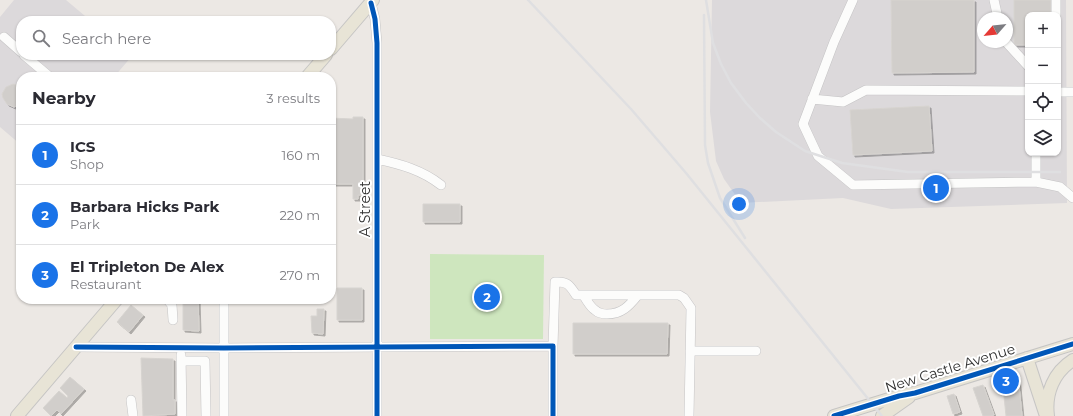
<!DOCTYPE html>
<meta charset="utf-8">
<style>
body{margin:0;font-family:Montserrat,sans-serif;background:#f2f2f3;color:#2b2b33}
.controls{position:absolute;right:12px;top:12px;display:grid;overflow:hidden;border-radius:8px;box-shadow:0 1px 3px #0004}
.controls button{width:36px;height:36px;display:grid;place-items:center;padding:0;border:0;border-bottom:1px solid #e1e1e2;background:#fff;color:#2b2b33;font:20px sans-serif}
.compass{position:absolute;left:977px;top:12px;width:36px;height:36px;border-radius:50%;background:#fff;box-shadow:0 1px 3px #0004;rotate:242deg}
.you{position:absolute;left:739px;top:204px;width:14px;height:14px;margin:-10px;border:3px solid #fff;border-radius:50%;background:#1a73e8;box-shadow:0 0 0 6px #1a73e833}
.badge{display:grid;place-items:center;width:26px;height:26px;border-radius:50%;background:#1a73e8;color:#fff;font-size:13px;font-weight:700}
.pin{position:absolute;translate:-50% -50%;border:2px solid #fff;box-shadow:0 1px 4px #0006}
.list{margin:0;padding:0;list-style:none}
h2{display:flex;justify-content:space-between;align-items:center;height:52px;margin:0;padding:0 16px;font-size:17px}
h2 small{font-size:13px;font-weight:400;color:#7c7c81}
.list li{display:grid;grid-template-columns:26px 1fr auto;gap:12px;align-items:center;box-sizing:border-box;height:60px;padding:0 16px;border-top:1px solid #e1e1e2}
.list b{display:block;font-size:15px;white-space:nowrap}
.list p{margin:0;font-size:13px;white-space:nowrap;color:#7c7c81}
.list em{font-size:13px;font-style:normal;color:#7c7c81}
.icon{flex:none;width:22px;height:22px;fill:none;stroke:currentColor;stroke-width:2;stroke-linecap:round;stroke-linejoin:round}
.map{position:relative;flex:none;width:1073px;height:416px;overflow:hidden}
.search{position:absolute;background:#fff;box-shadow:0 1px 3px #0004;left:16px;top:16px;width:320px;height:44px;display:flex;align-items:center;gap:10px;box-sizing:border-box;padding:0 14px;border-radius:16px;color:#7c7c81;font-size:15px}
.panel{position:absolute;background:#fff;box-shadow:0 1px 3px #0004;left:16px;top:72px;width:320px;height:232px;border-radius:16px}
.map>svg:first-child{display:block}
</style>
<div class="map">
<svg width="1073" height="416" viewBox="0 0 1073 416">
<defs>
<filter id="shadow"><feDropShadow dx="2" dy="2" stdDeviation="0" flood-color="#0004"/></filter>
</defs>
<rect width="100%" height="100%" fill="#ece8e4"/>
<!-- industrial -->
<path fill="#dcd9db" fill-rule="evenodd" d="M14 0H66L91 21H21V55H131L132 56 114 77H21V145L0 127V17Z
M712 0H1066L1067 203 891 209 843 198 741 203 724 179 716 161 710 112ZM1028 15H1058V153H1028ZM983 18H1007V42H983Z"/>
<!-- green -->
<path fill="#cee6be" d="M430 254 544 255 543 339H430Z"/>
<!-- building -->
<path fill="#d1cecb" stroke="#d7d4d0" filter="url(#shadow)" d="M891 0H974V72L892 73Z
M1014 0H1051V15H1028V45H1014Z
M13 84 21 86V104L14 107 7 104 3 98 2 94 6 87Z
M929 106 932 151 853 155 850 110Z
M353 117H363V195H358V199H353V184H331V118L353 119Z
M423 204H460V222H423Z
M337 288H362V320H337Z
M183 299H198L199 331 183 330Z
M131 305 143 315 129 332 117 322Z
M317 309H324L323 334 312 333 311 316H317Z
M573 323H668L667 354H573Z
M141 358 173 359V400H175V414L143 416Z
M1018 376 1022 416H1006L1002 377Z
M70 377 84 389 61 414 57 410 51 416 43 408 59 391 67 398 68 396 60 388Z
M983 385 994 415 990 416H983L973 388Z
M954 394 960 412 953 414 947 396Z"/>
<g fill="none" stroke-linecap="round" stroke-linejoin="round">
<defs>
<path id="minor" d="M853 0 834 42 803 124 818 156 853 185 1036 182 1060 187 1073 198
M994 0 998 18
M1056 0V15
M371 3 375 19 377 43V416
M4 37 21 52
M1006 42 1028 66
M24 55 50 77
M1058 92H1073
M812 99 843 102 866 90 1028 91
M1036 153V182
M377 159C400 164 422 170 441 185
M583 295C587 300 590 307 595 310 598 313 603 314 607 314 622 314 629 306 638 295
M167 299 172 305 173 320
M224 299V416
M76 347 224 348 553 346
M690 351H756
M181 355 182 416
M182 361H205L206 416
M131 400 133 416
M553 416V346L555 282C568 281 570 286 576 295H679L684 298 691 308 689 416"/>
<path id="major" d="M331 49 373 0
M307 77 326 55
M1027 358 1045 413
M17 416 117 299
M834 416 899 396 915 393 1073 344
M882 416 909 397
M1048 416C1045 393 1054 372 1073 360"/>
</defs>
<!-- minor casing -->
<use href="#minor" stroke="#c5c4c5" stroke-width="10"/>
<!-- major casing -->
<use href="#major" stroke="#c6c5c4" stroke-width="14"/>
<!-- minor -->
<use href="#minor" stroke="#fcfcfb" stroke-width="9"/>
<!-- major -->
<use href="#major" stroke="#e8e4d6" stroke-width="12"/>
<!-- rail -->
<path stroke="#dfdfe1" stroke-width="2.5" d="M528 0 631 109 686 173 882 416
M706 0 713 43 721 64 731 83 746 103 760 118 776 132 805 151 842 163 908 172H1060
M704 15 705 145 708 163 720 198 745 238"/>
<defs>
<path id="cycleway" d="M371 3 375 19 377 43V416
M76 347 224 348 553 346V416
M834 416 899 396 915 393 1073 344"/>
</defs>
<!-- cycleway casing -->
<use href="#cycleway" stroke="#fff" stroke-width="8"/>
<!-- cycleway -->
<use href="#cycleway" stroke="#0057b8" stroke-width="5"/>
</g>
<g text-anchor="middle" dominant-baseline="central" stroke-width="4" stroke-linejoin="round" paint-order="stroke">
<!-- street labels -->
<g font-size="14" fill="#2e2e2e" stroke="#fff">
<text transform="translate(365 209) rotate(-90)">A Street</text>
<text transform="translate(950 368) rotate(-17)">New Castle Avenue</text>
</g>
</g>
</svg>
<div class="controls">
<button>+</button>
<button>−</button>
<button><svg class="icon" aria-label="locate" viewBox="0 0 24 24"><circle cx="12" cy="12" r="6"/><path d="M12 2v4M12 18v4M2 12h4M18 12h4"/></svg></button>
<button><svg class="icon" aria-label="layers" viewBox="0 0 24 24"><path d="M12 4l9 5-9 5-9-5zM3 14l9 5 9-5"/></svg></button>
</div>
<svg class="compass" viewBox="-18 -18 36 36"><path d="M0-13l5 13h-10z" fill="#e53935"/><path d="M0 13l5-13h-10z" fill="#7c7c81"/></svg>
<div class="you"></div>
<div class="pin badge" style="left:936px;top:188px">1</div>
<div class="pin badge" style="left:487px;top:297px">2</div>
<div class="pin badge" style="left:1006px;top:381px">3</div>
<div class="search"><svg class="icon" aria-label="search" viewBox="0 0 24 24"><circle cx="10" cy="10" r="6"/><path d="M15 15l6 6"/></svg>Search here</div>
<section class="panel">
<h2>Nearby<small>3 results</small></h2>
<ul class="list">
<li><span class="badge">1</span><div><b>ICS</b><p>Shop</p></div><em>160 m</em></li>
<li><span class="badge">2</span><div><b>Barbara Hicks Park</b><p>Park</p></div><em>220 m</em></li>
<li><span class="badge">3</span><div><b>El Tripleton De Alex</b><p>Restaurant</p></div><em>270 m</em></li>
</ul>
</section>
</div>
